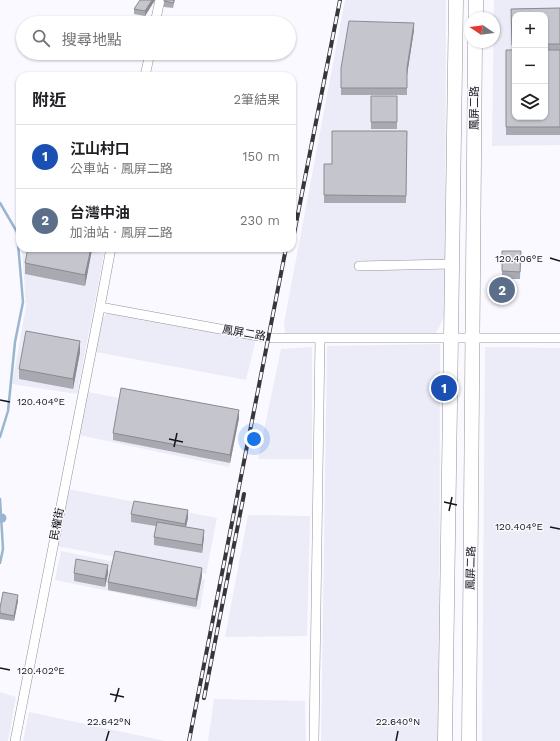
<!DOCTYPE html>
<html lang="zh-TW">
<meta charset="utf-8">
<style>
body{margin:0;font-family:"Work Sans","Noto Sans TC",sans-serif;background:#f2f2f2;color:#202124}
.controls{position:absolute;right:12px;top:12px;display:grid;overflow:hidden;border-radius:8px;box-shadow:0 1px 3px #0004}
.controls button{width:36px;height:36px;display:grid;place-items:center;padding:0;border:0;border-bottom:1px solid #e0e0e0;background:#fff;color:#202124;font:20px sans-serif}
.compass{position:absolute;left:464px;top:12px;width:36px;height:36px;border-radius:50%;background:#fff;box-shadow:0 1px 3px #0004;rotate:283deg}
.you{position:absolute;left:254px;top:439px;width:14px;height:14px;margin:-10px;border:3px solid #fff;border-radius:50%;background:#1a73e8;box-shadow:0 0 0 6px #1a73e833}
.badge{display:grid;place-items:center;width:26px;height:26px;border-radius:50%;background:#6d5c2a;color:#fff;font-size:13px;font-weight:700}
.pin{position:absolute;translate:-50% -50%;border:2px solid #fff;box-shadow:0 1px 4px #0006}
.list{margin:0;padding:0;list-style:none}
h2{display:flex;justify-content:space-between;align-items:center;height:52px;margin:0;padding:0 16px;font-size:17px}
h2 small{font-size:13px;font-weight:400;color:#757577}
.list li{display:grid;grid-template-columns:26px 1fr auto;gap:12px;align-items:center;box-sizing:border-box;height:64px;padding:0 16px;border-top:1px solid #e0e0e0}
.list b{display:block;font-size:15px;white-space:nowrap}
.list p{margin:0;font-size:13px;white-space:nowrap;color:#757577}
.list em{font-size:13px;font-style:normal;color:#757577}
.icon{flex:none;width:22px;height:22px;fill:none;stroke:currentColor;stroke-width:2;stroke-linecap:round;stroke-linejoin:round}
.map{position:relative;flex:none;width:560px;height:741px;overflow:hidden}
.search{position:absolute;background:#fff;box-shadow:0 1px 3px #0004;left:16px;top:16px;width:280px;height:44px;display:flex;align-items:center;gap:10px;box-sizing:border-box;padding:0 14px;border-radius:22px;color:#757577;font-size:15px}
.panel{position:absolute;background:#fff;box-shadow:0 1px 3px #0004;left:16px;top:72px;width:280px;height:180px;border-radius:12px}
.map>svg:first-child{display:block}
</style>
<div class="map">
<svg width="560" height="741" viewBox="0 0 560 741">
<rect width="100%" height="100%" fill="#f9f9ff"/>
<!-- built -->
<path fill="#ebecf8" fill-rule="evenodd" d="M345 0H446L445 315 435 335 285 333 284 323Z
M494 0H560V145L492 146ZM515 15H545V117H515Z
M22 248H79L104 254 77 394 12 384 26 307Z
M111 311 256 339 246 380 96 352 103 317Z
M440 344 439 741H321L327 346Z
M312 347V459H258L281 349Z
M485 347 560 348V741H482Z
M88 392 238 421 229 467 79 435Z
M68 489 217 518 206 574 57 546Z
M248 515 310 516 307 636 225 637Z
M61 551 205 580 200 610 55 580Z
M0 692 16 697 8 741H0Z
M214 699 305 701 306 741H208Z
M29 712 165 741H23Z"/>
<g fill="none" stroke-linecap="round" stroke-linejoin="round">
<!-- stream -->
<path stroke="#99b6ce" stroke-width="2.5" d="M0 203 17 232 23 302 15 342 8 411 0 437
M0 499 3 549 0 563"/>
<!-- canal -->
<path stroke="#99b6ce" stroke-width="9" d="M0 518H2"/>
<defs>
<path id="street" d="M155 23 160 0
M145 76 150 53
M111 248 100 307 269 338H560
M359 266 452 264
M15 741 100 307
M314 741 320 339"/>
<path id="primary" d="M476 18V0
M445 741 456 0
M469 741 475 42"/>
</defs>
<!-- street casing -->
<use href="#street" stroke="#92939b" stroke-width="10"/>
<!-- primary casing -->
<use href="#primary" stroke="#92939b" stroke-width="15"/>
<!-- street -->
<use href="#street" stroke="#fff" stroke-width="9"/>
<!-- primary -->
<use href="#primary" stroke="#fff" stroke-width="14"/>
<defs>
<path id="rail" d="M292 244 340 0
M204 698 244 494
M189 741 286 248"/>
</defs>
<!-- rail casing -->
<use href="#rail" stroke="#37373a" stroke-width="4"/>
<!-- rail -->
<use href="#rail" stroke="#f9f9ff" stroke-width="2.5" stroke-dasharray="8" stroke-linecap="butt"/>
</g>
<!-- wall -->
<path fill="#a9a9b1" fill-rule="evenodd" d="M140 0H155L145 16 134 14V9Z
M164 0H175L173 8 164 7Z
M560 8V135H506V50H512L511 9ZM515 15H545V117H515Z
M414 30 407 75V95H341V68Z
M371 96H397V129H371Z
M407 131 406 203H324V164H332Z
M92 248 85 286 25 274V263Z
M178 248H196L195 251Z
M502 251H521L520 279H502Z
M80 352 73 389 19 379V369Z
M239 418 230 463 113 440V433Z
M131 514 188 518 186 527 204 537 202 553 154 545V537L156 526 131 522Z
M74 573H108L105 587 74 581Z
M202 576 196 607 108 590V582Z
M18 601 14 621 0 619V608Z"/>
<!-- shaded-wall -->
<path fill="#8a8a90" d="M152 0H155L145 16V11Z
M414 23V30L407 75V68Z
M91 248H92V250L85 286V275Z
M80 341V352L73 389V379Z
M239 410V418L230 463V455Z
M188 510V518L185 531V524Z
M204 530V537L202 553V545Z
M108 565V573L105 587V579Z
M202 568V576L196 607V599Z
M18 595V601L14 621V616Z"/>
<!-- building -->
<path fill="#c5c5ce" stroke="#8a8a90" d="M140 0H152L145 11 134 9Z
M164 0H174L173 3 164 1Z
M560 8V44H545V15H515V44L512 45 511 9Z
M349 21 414 23 407 68V88H341V68Z
M506 50H515V117H545V50H560V127H506Z
M371 96H397V122H371Z
M332 131H407L406 196 324 195V164H332Z
M28 248H91L85 275 25 263Z
M502 251H521L520 272 502 271Z
M26 331 80 341 73 379 19 369Z
M121 388 239 410 230 455 113 433Z
M134 501 188 510 185 524 131 514Z
M157 522 204 530 202 545 154 537Z
M115 551 202 568 196 599 108 582Z
M76 559 108 565 105 579 74 573Z
M3 592 18 595 14 616 0 613V608Z"/>
<!-- ticks -->
<path fill="none" stroke="#151518" stroke-width="1.5" d="M550 258 560 261M0 400 10 402M169 439 183 442M174 447 177 433M444 502 457 505M449 511 452 497M550 527 560 529M0 668 10 670M110 694 124 697M115 702 119 688M106 741 109 731M396 741 398 731"/>
<g text-anchor="middle" dominant-baseline="central" stroke-width="3" stroke-linejoin="round" paint-order="stroke">
<!-- street labels -->
<g font-size="11" fill="#151518" stroke="#f9f9ff">
<text transform="translate(474 108) rotate(-90)">鳳屏二路</text>
<text transform="translate(244 333) rotate(10)">鳳屏二路</text>
<text transform="translate(57 524) rotate(-79)">民權街</text>
<text transform="translate(471 568) rotate(-89)">鳳屏二路</text>
</g>
</g>
<g font-size="10" text-anchor="middle" fill="#151518" stroke="#f9f9ff" stroke-width="3" stroke-linejoin="round" paint-order="stroke">
<text x="519" y="262">120.406°E</text>
<text x="41" y="405">120.404°E</text>
<text x="519" y="530">120.404°E</text>
<text x="41" y="674">120.402°E</text>
<text x="109" y="725">22.642°N</text>
<text x="398" y="725">22.640°N</text>
</g>
</svg>
<div class="controls">
<button>+</button>
<button>−</button>
<button><svg class="icon" aria-label="layers" viewBox="0 0 24 24"><path d="M12 4l9 5-9 5-9-5zM3 14l9 5 9-5"/></svg></button>
</div>
<svg class="compass" viewBox="-18 -18 36 36"><path d="M0-13l5 13h-10z" fill="#e53935"/><path d="M0 13l5-13h-10z" fill="#757577"/></svg>
<div class="you"></div>
<div class="pin badge" style="left:444px;top:388px;background:#1a4fb4">1</div>
<div class="pin badge" style="left:502px;top:290px;background:#5c6f8a">2</div>
<div class="search"><svg class="icon" aria-label="search" viewBox="0 0 24 24"><circle cx="10" cy="10" r="6"/><path d="M15 15l6 6"/></svg>搜尋地點</div>
<section class="panel">
<h2>附近<small>2筆結果</small></h2>
<ul class="list">
<li><span class="badge" style="background:#1a4fb4">1</span><div><b>江山村口</b><p>公車站 · 鳳屏二路</p></div><em>150 m</em></li>
<li><span class="badge" style="background:#5c6f8a">2</span><div><b>台灣中油</b><p>加油站 · 鳳屏二路</p></div><em>230 m</em></li>
</ul>
</section>
</div>
